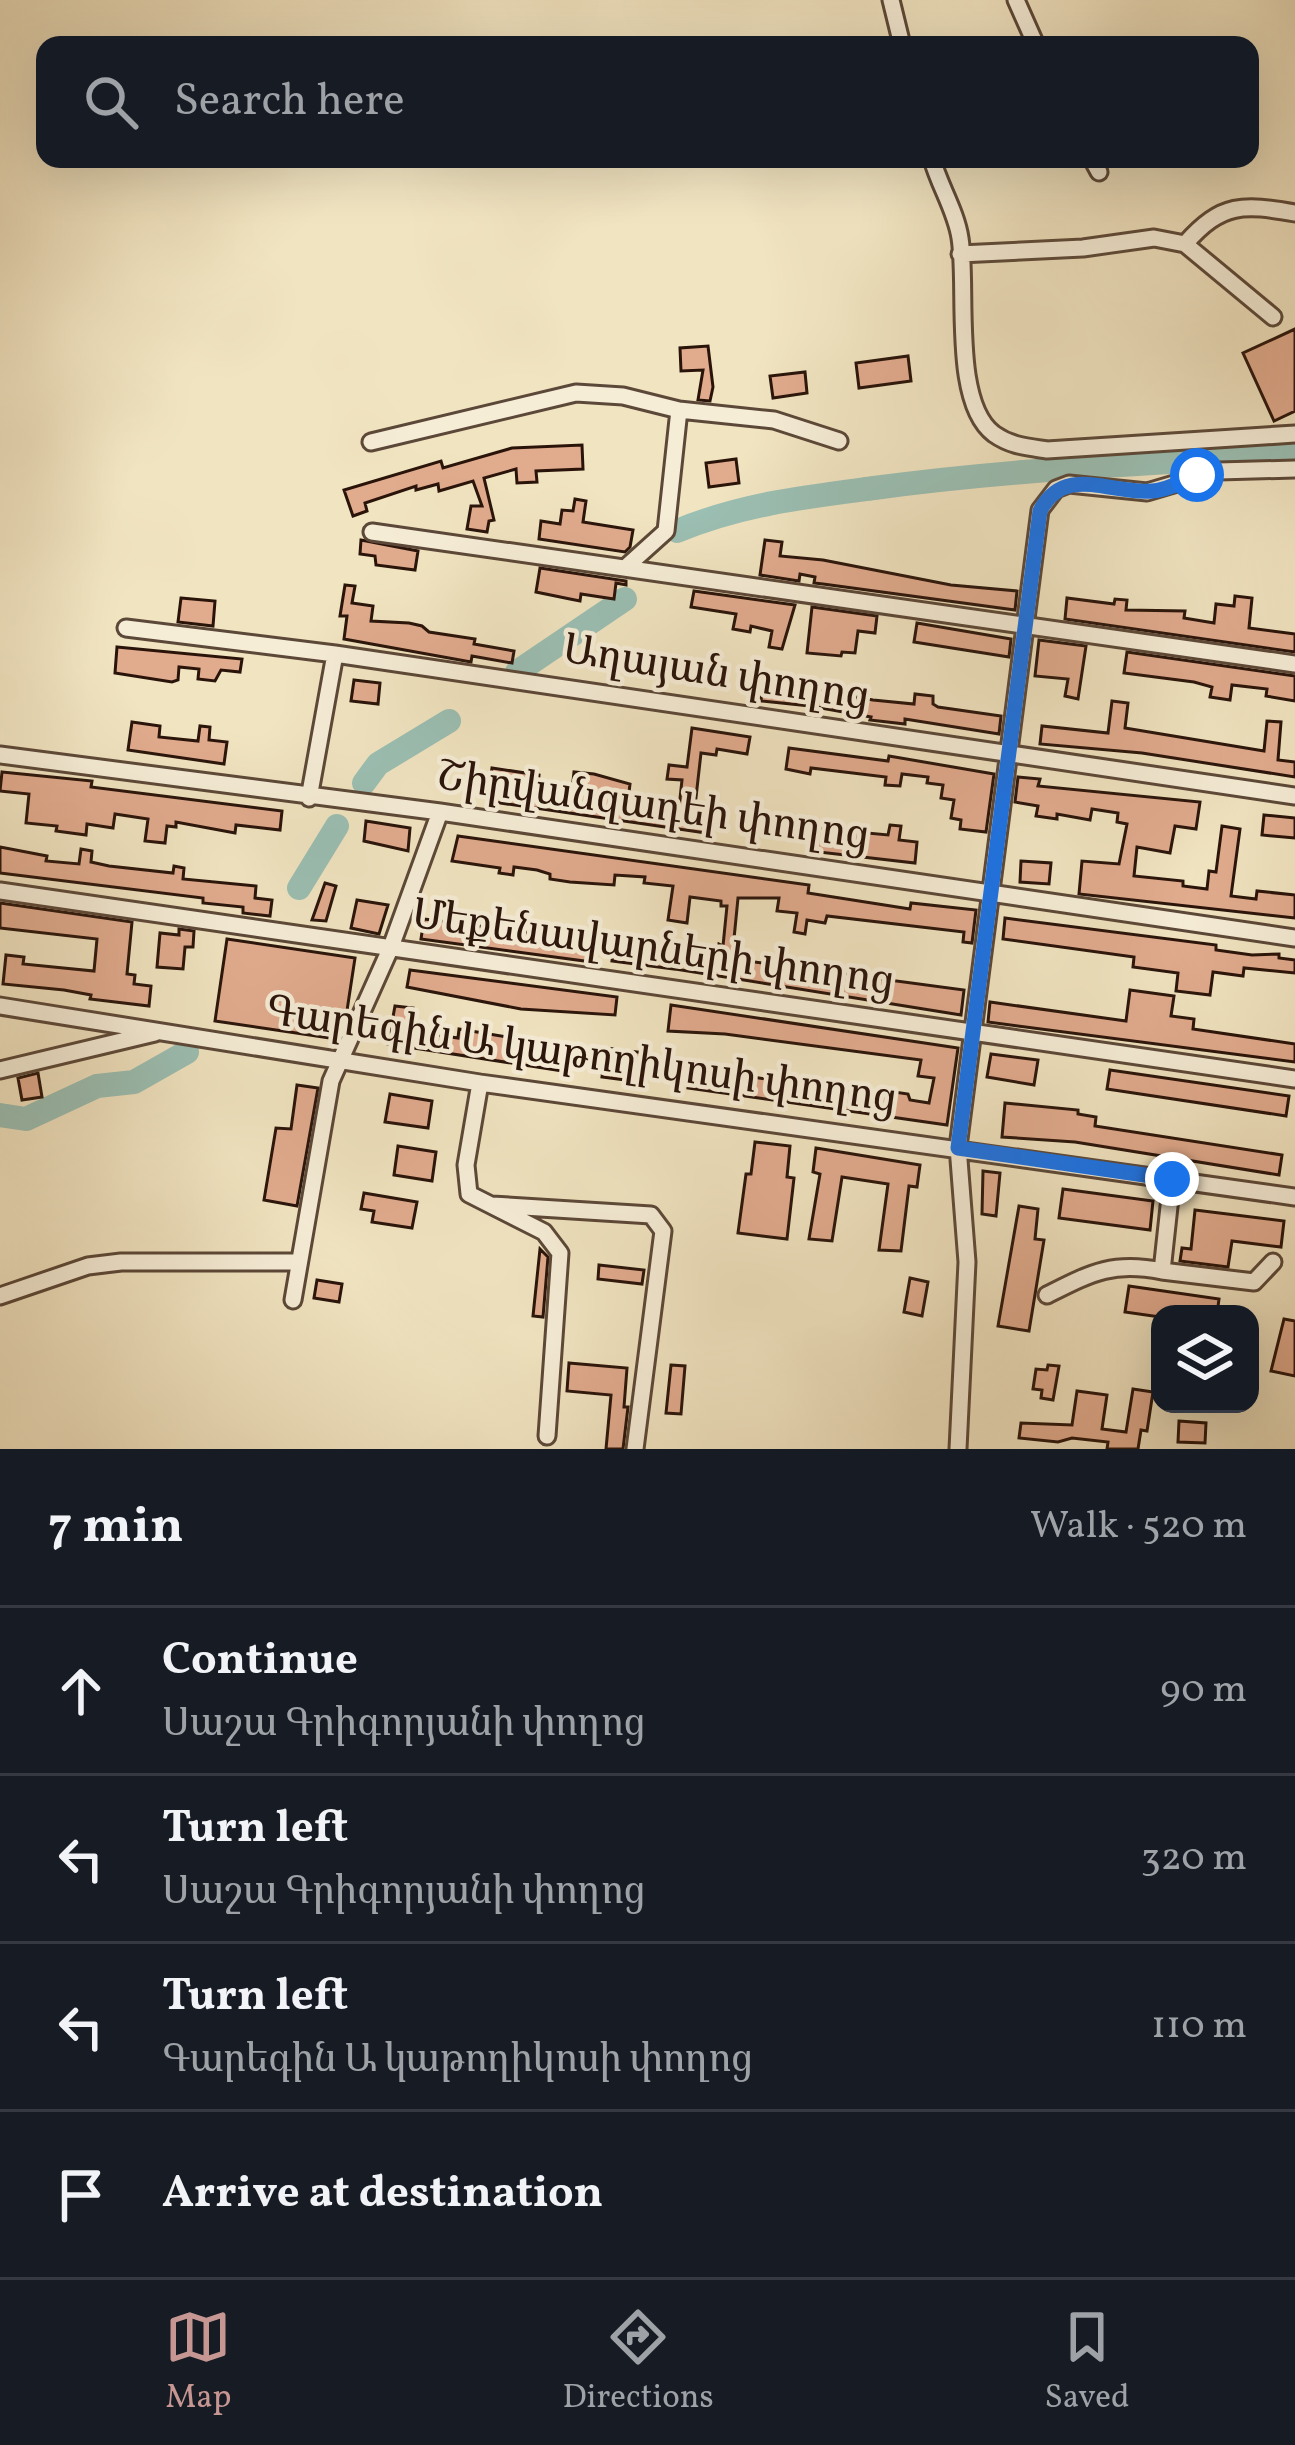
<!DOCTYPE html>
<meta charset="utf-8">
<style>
body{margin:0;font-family:Vollkorn,"Noto Serif Armenian",serif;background:#242831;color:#f1f3f6}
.controls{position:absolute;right:36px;bottom:36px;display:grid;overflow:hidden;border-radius:24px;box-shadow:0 12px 48px #0002}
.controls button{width:108px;height:108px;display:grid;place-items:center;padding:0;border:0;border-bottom:3px solid #363941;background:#171b24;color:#f1f3f6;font:60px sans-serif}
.stop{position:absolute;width:36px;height:36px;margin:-27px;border:9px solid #1a73e8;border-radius:50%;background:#fff}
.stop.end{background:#1a73e8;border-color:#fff;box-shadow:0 3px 12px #0008}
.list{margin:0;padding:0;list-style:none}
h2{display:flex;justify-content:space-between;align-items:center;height:156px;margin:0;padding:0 48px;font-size:51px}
h2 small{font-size:39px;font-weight:400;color:#9ea1a6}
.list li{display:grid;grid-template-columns:78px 1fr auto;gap:36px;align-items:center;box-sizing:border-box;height:168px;padding:0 48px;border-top:3px solid #363941}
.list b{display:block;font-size:45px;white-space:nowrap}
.list p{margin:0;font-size:39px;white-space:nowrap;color:#9ea1a6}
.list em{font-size:39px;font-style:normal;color:#9ea1a6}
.icon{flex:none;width:66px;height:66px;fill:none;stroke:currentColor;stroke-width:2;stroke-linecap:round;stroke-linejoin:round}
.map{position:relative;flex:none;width:1295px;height:1449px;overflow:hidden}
.search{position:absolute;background:#171b24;box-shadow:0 12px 48px #0002;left:36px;right:36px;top:36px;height:132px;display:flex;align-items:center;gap:30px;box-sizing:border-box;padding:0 42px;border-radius:24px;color:#9ea1a6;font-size:45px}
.sheet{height:828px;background:#171b24}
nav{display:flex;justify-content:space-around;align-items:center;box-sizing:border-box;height:168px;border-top:3px solid #363941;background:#171b24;font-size:33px;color:#9ea1a6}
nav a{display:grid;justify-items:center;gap:6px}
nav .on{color:#c59692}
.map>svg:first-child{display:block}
</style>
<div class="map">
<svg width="1295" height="1449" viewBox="0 0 1295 1449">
<rect width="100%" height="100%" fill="#f1e4c1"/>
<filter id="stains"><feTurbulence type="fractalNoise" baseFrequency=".00167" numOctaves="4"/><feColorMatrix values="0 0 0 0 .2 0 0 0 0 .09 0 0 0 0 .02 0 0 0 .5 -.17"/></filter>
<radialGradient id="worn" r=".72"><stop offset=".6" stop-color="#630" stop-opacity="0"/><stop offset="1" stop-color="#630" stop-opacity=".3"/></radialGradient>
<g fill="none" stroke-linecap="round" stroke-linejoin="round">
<!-- river -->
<path stroke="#9bbfb3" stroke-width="24" d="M677 531C742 504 805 497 874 488 1014 469 1154 463 1295 455
M517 672 625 599
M364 783 378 764 449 721
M299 888 337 826
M0 1115 26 1119 97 1086 134 1082 187 1052"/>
</g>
<!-- building -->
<path fill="#e1ab8e" stroke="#2a140a" stroke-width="3" d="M1295 329V411L1274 421 1243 353Z
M708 346 713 387 710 401 698 400 703 370 681 371 680 348Z
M908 356 911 381 859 388 856 363Z
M805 372 807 393 773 398 770 376Z
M582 445 583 469 536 471 537 482 517 483 516 469 484 478 494 520 489 521 487 532 467 529 471 506H482L473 481 439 491 438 484 416 490V486L365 503 367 511 353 516 344 490 441 461 443 468 512 448Z
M736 459 739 483 709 487 706 463Z
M575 499 586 501 583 522 633 530 630 547 625 552 539 539 541 521 560 524 562 510 573 511Z
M361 540 418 551 415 570 376 565 375 556 360 554Z
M765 540 782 542 780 556 823 560 951 585 1017 591 1015 610 823 584 814 583 815 577 800 574 799 581 760 575Z
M540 568 626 581V585L616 583 614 599 581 594 580 601 570 599 536 592Z
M345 585 355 586 352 603 373 606 371 621 409 623 422 626 429 632 475 639 474 644 514 651 512 663 472 656 471 662 344 639 347 616H340Z
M694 591 795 605 782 649 769 647 772 631 751 626 750 632 733 629 736 614 691 607Z
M1235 596 1252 598 1249 628 1295 634V652L1065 619 1067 598 1114 604 1115 599 1127 600 1126 610 1185 611 1184 618 1214 623 1216 604 1234 606Z
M181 598 215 601 213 626 178 622Z
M812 607 877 616 875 633 858 631 855 653 842 652 841 656 807 653Z
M917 623 1011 639 1009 657 914 642Z
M1039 640 1086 646 1078 699 1065 696 1068 679 1035 676Z
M117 647 242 659 240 672 221 670 215 681 198 679 199 669 179 667 178 680 172 682 115 673Z
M1127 652 1295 676V701L1266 696 1267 689 1232 685 1230 700 1210 697 1212 687 1194 682 1124 673Z
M764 675 801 681V687L873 700 914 704 915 694 933 696V704L938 707 1001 716 999 734 905 719V724L870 720 871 717 810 706 761 701Z
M354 680 380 683 378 704 351 701Z
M1112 701 1128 703 1125 728 1264 751 1267 721 1281 722 1278 760 1295 762V777L1142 753 1040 744 1042 726 1108 733Z
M132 722 160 726 159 737 198 741 200 726 210 727 209 740 227 742 224 764 128 750Z
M692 728 750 737 747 754 717 749 716 755 701 753 694 815 708 817 706 833 487 801 492 768 539 775 538 787 572 791 574 772 594 774 630 784 628 800 679 808 682 780 667 779 669 765 687 767Z
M789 748 888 761 889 756 994 774 986 832 960 829 961 820 951 818 954 800 941 798 943 785 927 783 928 777 902 774 900 786 885 785 886 777 811 768 810 774 786 769Z
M2 772 92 781 91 787 282 811 280 830 236 825 235 833 176 822V827L167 826 165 843 145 841 148 819 115 814 113 828 87 824 86 835 56 831 57 826 26 823 29 794 0 791Z
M1018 777 1040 779 1038 786 1200 802 1196 829 1175 826 1170 853 1137 847 1134 876 1183 881V886L1207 889 1209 871 1216 872 1222 826 1240 829 1231 896 1256 899 1257 891 1295 895V918L1079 894 1082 861 1119 864 1127 824 1117 822 1118 813 1092 809 1090 820 1057 814V819L1036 816 1038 806 1015 802Z
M1264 815 1295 818V838L1262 835Z
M366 821 410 828 408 851 364 841Z
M890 825 901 826 899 840 917 842 915 863 810 851 813 828 888 835Z
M458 836 809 885 808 893 910 909 911 903 976 910 972 943 963 942 964 932 827 916 825 923 807 920 805 934 794 932 797 913 777 911 779 898H738L732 959 964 990 961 1015 675 969 677 948 718 955 719 944 723 946 727 906H721V901L690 897 687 923 668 920 673 886 644 883 645 877 615 875 614 885 570 882 550 879V874L537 870 514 867 513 875 499 873 500 868 452 861Z
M0 847 47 856 46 861 79 864 81 849 92 851 91 862 109 866 173 873 174 866 184 868 183 879 256 886 255 898 272 900 270 916 243 913V907L203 903V898L0 873Z
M1021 861 1051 863 1049 884 1020 882Z
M325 883 336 886 326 921 312 920Z
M357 900 388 905 379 934 351 928Z
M0 903 132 922 127 974 135 975 134 984 151 986 149 1006 90 999 91 995 64 990 3 984 6 955 24 957 23 964 94 971 97 939 0 928Z
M1005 918 1216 945V950L1252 955 1279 954V958L1295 960V973L1244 968 1243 976 1213 972 1210 995 1176 991 1178 973 1133 967 1134 957 1003 939Z
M424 919 595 941 592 962 421 939Z
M179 929 194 931 193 947H185L183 969 157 967 160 933 179 935Z
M227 939 355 958 346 1017 337 1039 215 1021Z
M615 940 642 944 641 955 675 959 674 969 612 961Z
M410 970 617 997 615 1015 521 1009 407 987Z
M1130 990 1174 996 1171 1016 1194 1019 1193 1029 1295 1044V1062L988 1022 990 1002 1126 1021Z
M671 1005 958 1048 947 1125 688 1088 691 1068 880 1096 881 1090 908 1094 910 1100 929 1103 934 1078 918 1076 921 1060 725 1034 668 1031Z
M395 1006 413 1008 409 1031 458 1038 459 1029 572 1048 569 1072 388 1044Z
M606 1048 645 1053 641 1082 602 1077Z
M991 1054 1038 1060 1034 1085 987 1077Z
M1110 1070 1289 1096 1286 1116 1107 1089Z
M38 1073 42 1097 22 1100 18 1078Z
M297 1085 318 1088 297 1206 264 1200 276 1128 291 1129Z
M390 1094 432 1101 428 1128 385 1122Z
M1005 1103 1078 1110V1114L1096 1117 1095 1126 1282 1155 1279 1175 1075 1142 1002 1137Z
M755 1142 790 1146 787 1177 794 1178 787 1239 738 1233 746 1174H751Z
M398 1146 436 1152 432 1181 394 1175Z
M816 1148 920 1165 917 1187 909 1186 901 1251 879 1250 888 1184 842 1177 832 1241 809 1239 820 1174 813 1172Z
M983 1171 1000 1173 996 1216 982 1214Z
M1063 1189 1153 1201 1150 1230 1059 1218Z
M364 1193 417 1202 412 1228 372 1222 374 1211 361 1209Z
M1019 1206 1038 1209 1035 1239 1044 1240 1029 1331 998 1326Z
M1195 1210 1284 1221 1281 1247 1232 1241 1228 1267 1180 1261 1182 1248 1191 1249Z
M540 1249 548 1257 543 1317 533 1316Z
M599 1265 644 1270 642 1284 598 1279Z
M910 1278 928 1282 922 1316 904 1312Z
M317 1280 342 1284 339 1302 314 1298Z
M1129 1286 1219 1299 1217 1314 1160 1317 1125 1312Z
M1284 1319 1295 1321V1376L1271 1371Z
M569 1363 627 1368 624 1407H628L623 1449H606L611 1395 567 1391Z
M671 1365 685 1366 681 1414 666 1413Z
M1048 1365 1059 1366 1053 1400 1041 1398 1042 1390 1033 1389 1036 1369 1047 1370Z
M1133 1389 1153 1392 1147 1431 1141 1430 1138 1449H1107L1108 1442 1072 1438 1058 1442 1019 1438 1021 1423 1072 1425 1077 1391 1107 1395 1102 1429 1126 1432Z
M1179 1421 1206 1423 1205 1443 1178 1442Z"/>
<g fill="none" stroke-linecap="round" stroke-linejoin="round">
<defs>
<path id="minor" d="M891 0 902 45
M1016 0 1036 45
M932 159C939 185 956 211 960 238 968 287 951 402 994 434 1011 446 1027 447 1047 450L1295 434
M1092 159 1099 172
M1185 244C1222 202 1243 204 1295 213
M960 254 1083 248 1154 238 1185 244 1273 317
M371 442 576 393 623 396 679 410 774 420 839 441
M372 532 1295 664
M626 567 666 531 679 410
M126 628 335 654 1295 796
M0 755 440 812 1295 938
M309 798 335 654
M0 891 1295 1079
M0 1006 480 1083 1295 1197
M0 1070 155 1033
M480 1083 466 1165 469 1194 544 1232 560 1253 547 1436
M1172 1179 1162 1271 1254 1282 1273 1262
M492 1205 651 1215 663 1231 635 1449
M1047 1295C1091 1273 1112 1261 1162 1271
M0 1296 88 1266 121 1262H298
M293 1300 331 1081 391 947 440 812
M958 1449 967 1262 958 1147 1040 510 1056 489 1069 484 1147 492 1218 471 1295 469"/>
</defs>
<!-- minor casing -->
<use href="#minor" stroke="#5c4838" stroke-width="21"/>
<!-- minor -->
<use href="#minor" stroke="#f6edd7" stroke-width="15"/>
</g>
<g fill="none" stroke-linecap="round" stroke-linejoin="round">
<!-- route -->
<path stroke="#1a73e8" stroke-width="15" d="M1172 1179 958 1148 1040 511C1065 463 1111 495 1152 491 1168 490 1183 481 1197 475"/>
</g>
<g text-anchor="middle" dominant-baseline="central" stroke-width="9" stroke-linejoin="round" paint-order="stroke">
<!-- street labels -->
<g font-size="42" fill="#2a140a" stroke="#f6edd7">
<text transform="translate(716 675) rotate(9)">Աղայան փողոց</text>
<text transform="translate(653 808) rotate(8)">Շիրվանզադեի փողոց</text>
<text transform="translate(653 950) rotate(8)">Մեքենավարների փողոց</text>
<text transform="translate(581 1057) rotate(8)">Գարեգին Ա կաթողիկոսի փողոց</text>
</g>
</g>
<rect width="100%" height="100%" filter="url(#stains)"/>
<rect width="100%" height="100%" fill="url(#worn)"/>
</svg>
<div class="controls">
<button><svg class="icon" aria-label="layers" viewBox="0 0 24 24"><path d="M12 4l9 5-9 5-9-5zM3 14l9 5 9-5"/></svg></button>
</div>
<div class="stop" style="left:1197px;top:475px"></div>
<div class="stop end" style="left:1172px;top:1179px"></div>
<div class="search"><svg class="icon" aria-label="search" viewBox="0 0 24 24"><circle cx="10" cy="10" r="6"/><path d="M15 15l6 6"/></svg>Search here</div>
</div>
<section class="sheet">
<h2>7 min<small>Walk · 520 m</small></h2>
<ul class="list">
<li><svg class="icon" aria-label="ahead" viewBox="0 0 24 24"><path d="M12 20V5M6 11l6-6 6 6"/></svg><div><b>Continue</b><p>Սաշա Գրիգորյանի փողոց</p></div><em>90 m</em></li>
<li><svg class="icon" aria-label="left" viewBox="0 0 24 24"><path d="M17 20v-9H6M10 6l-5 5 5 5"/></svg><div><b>Turn left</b><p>Սաշա Գրիգորյանի փողոց</p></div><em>320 m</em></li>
<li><svg class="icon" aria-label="left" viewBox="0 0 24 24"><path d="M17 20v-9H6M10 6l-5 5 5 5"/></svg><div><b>Turn left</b><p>Գարեգին Ա կաթողիկոսի փողոց</p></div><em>110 m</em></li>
<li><svg class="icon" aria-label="arrive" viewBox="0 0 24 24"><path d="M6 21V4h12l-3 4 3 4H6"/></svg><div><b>Arrive at destination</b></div></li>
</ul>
</section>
<nav>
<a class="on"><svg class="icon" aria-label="map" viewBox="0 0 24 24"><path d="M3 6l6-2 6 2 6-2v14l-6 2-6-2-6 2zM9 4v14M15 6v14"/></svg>Map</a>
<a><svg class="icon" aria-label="directions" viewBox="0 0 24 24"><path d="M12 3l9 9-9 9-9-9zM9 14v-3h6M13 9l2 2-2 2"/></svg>Directions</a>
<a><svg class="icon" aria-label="saved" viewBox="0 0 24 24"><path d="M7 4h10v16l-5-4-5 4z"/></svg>Saved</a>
</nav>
